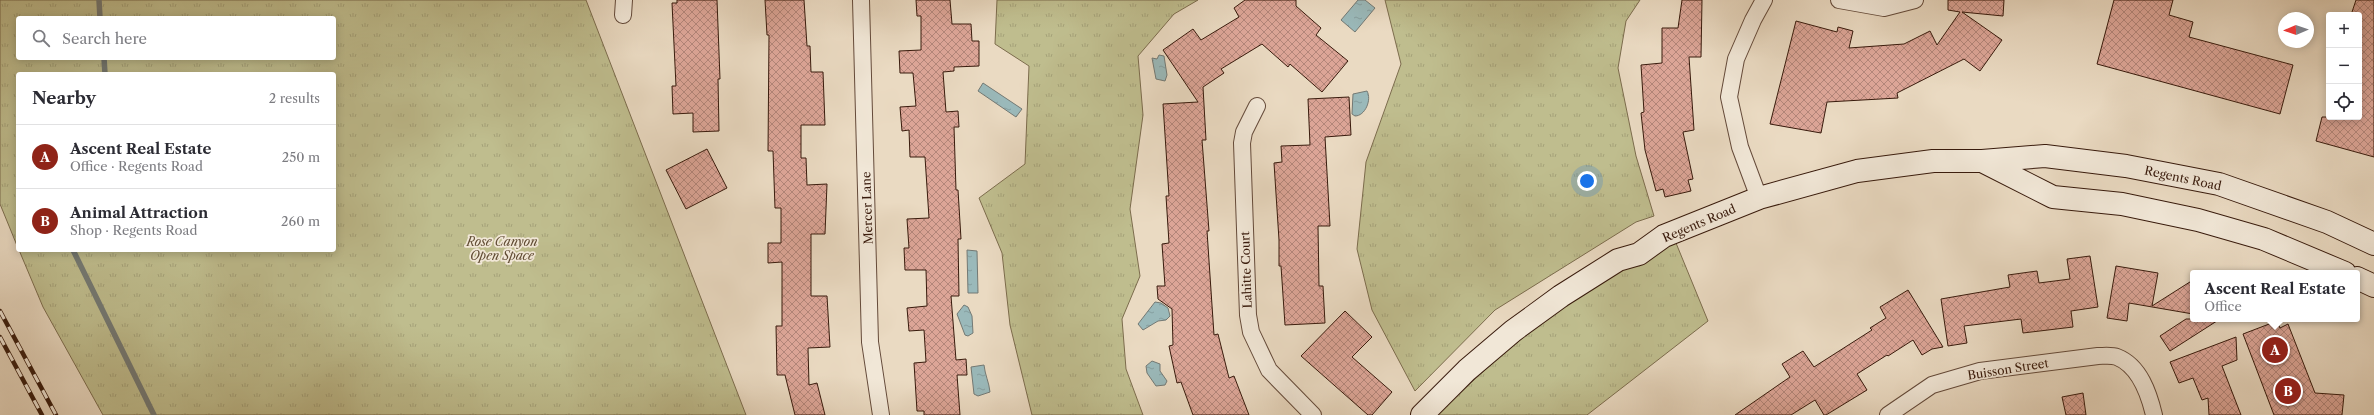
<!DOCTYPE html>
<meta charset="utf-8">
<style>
body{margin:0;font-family:"Libre Caslon Text",serif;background:#f7f7f7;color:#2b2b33}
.controls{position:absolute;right:12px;top:12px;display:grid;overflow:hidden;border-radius:4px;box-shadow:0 2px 10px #0003}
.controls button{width:36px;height:36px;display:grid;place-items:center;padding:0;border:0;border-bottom:1px solid #e1e1e2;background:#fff;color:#2b2b33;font:20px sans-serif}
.compass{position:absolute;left:2278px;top:12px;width:36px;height:36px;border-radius:50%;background:#fff;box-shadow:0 2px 10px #0003;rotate:268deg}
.you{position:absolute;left:1587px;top:181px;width:14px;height:14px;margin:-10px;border:3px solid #fff;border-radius:50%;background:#1a73e8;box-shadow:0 0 0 6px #1a73e833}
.badge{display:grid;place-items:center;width:26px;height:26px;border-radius:50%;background:#8f2418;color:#fff;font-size:13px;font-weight:700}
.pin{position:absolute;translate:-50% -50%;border:2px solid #fff;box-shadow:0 1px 4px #0006}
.popup{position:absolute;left:2190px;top:270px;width:170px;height:52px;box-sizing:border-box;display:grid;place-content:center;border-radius:4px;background:#fff;filter:drop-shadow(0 1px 3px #0005);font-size:13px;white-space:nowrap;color:#7c7c81}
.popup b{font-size:15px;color:#2b2b33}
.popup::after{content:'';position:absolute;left:50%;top:100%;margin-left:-8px;border:8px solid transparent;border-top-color:#fff}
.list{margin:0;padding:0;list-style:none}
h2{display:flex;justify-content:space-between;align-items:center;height:52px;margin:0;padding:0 16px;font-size:17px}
h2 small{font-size:13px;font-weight:400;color:#7c7c81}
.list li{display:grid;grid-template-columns:26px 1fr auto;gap:12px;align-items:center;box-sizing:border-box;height:64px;padding:0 16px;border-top:1px solid #e1e1e2}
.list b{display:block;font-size:15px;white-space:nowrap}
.list p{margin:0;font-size:13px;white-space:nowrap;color:#7c7c81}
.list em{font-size:13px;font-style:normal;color:#7c7c81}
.icon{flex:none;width:22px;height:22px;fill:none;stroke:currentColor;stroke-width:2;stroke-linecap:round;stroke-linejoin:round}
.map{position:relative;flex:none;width:2374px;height:415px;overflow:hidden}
.search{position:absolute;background:#fff;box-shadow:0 2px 10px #0003;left:16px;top:16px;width:320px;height:44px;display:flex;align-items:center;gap:10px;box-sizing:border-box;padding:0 14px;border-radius:4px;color:#7c7c81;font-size:15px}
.panel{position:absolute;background:#fff;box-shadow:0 2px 10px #0003;left:16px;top:72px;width:320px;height:180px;border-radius:4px}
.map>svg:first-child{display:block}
</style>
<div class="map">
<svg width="2374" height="415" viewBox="0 0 2374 415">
<defs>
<pattern id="grass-tufts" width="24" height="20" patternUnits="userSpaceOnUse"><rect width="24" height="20" fill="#bfbd8e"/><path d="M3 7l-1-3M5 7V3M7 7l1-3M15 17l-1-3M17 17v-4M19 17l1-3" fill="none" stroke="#a5a279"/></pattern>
<pattern id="water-ripples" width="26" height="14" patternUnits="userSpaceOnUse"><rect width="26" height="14" fill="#9ab9ba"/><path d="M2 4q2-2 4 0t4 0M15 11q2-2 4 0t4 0" fill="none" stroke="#859e9f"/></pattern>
<pattern id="building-cross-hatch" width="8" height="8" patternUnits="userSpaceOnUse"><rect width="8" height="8" fill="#dca597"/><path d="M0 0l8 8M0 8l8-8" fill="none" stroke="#b3867a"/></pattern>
</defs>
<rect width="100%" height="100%" fill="#eadac2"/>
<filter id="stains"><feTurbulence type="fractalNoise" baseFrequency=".005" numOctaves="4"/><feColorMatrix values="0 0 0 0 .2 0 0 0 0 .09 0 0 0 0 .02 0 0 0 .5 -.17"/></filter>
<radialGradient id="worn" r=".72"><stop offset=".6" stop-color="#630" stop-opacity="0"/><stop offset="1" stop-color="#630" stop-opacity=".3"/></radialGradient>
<!-- grass -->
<path fill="url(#grass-tufts)" stroke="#7c6c4d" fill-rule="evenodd" d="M0 0H586L746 415H103L43 307 19 250H334V74H18V248L0 204ZM18 18H334V58H18Z
M997 0H1198L1174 14 1138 56 1143 115 1130 209 1140 276 1122 319 1126 369 1143 415H1032L1010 325 1002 253 979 198 1025 164 1029 66 995 44Z
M1385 0H1640L1626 21 1618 68 1636 156 1654 216 1636 222 1495 310 1415 391 1372 310 1357 249 1366 162 1401 64Z
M1676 243 1708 321 1587 415H1438C1492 360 1553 309 1619 271 1637 260 1657 252 1676 243Z"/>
<!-- water -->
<path fill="url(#water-ripples)" stroke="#737974" d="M1358 0H1365L1375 8 1355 32 1341 20Z
M1159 55 1164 56 1167 75 1165 81 1156 79 1152 58 1157 59Z
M983 83 1022 109 1016 117 978 91Z
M1367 91C1372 100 1365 116 1355 116L1352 114 1353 94Z
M967 250 977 251 978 293H968Z
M1155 302 1161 303 1168 308 1170 316 1166 320 1158 321 1143 330 1138 324Z
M964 305 968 307 972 316 973 333 968 336 965 335 957 314Z
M1152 361 1160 364V371L1167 381 1165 385 1156 386 1147 373 1146 366Z
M984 365C985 375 989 382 990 392L978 396 974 394 971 367Z"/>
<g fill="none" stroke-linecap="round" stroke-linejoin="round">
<!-- stream -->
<path stroke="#737974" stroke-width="5.5" d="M99 0 100 18
M104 58 105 74
M73 250 154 415"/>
</g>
<!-- building -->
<path fill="url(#building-cross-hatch)" stroke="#381a0c" d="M677 0H717L720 79H718L719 131 693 132V113L673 114 672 86H676L672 3H677Z
M765 0H804L807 46H810L811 72H823L825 125H801V158H806L807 185 827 184 825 234H811V296H827L830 347 808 348 809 385 817 383 825 415H795L785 375H777L776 326H782V262L768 263V243H781V208H775L773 151H768L769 35H767Z
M916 0H950L952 24H971L972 41H979V66L954 67V71L943 72 946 112 958 111 959 127H954L956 190H958L961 239H958L959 296H951L956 360 966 359 967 375H957L960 415H924V411H917L914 363 926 362 924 330 909 331 907 308 927 306 926 270H905L904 248H909L907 219 929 218 925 157H910L909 130 902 131 900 107 916 106 913 73H900L899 51 921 50V16H917Z
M1245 0H1296V6L1321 28 1316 35 1348 61 1322 92 1290 64 1288 67 1262 44 1221 69 1224 73 1203 87 1206 140H1202L1209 231H1207L1214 335 1218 334 1229 378 1234 376 1249 415H1193L1181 382 1177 383 1169 346 1173 345 1172 309 1158 299 1157 286H1165L1162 244 1169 243 1166 196H1169L1163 104 1198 102 1163 50 1193 29 1201 40 1239 17 1234 8Z
M1682 0H1702L1701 57H1689L1694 130 1683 132 1693 179 1688 180 1691 191 1665 197 1663 189 1656 191 1645 150 1641 113 1644 112 1641 65 1662 63V28H1678Z
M1948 0H2004L2003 16 1962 12 2002 40 1980 71 1964 59 1897 93 1898 98 1827 102 1821 133 1770 124 1796 21 1837 32 1838 27 1853 31 1849 48 1904 44 1930 31 1937 45 1960 12 1948 10Z
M2114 0H2173L2169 15 2193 22 2189 37 2293 65 2280 114 2097 64Z
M2356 0H2374V157L2316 141 2322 117H2359V15H2351Z
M1349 97 1351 135 1325 137 1330 226H1318L1319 286H1323L1325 323 1285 325 1281 266H1279V240L1274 163 1282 162 1281 146 1310 145 1308 99Z
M707 149 727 188 686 209 666 170Z
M2090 256 2098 307 2071 311 2073 327 2023 333 2021 319 1964 326 1967 343 1948 346 1941 299 2010 287 2008 275 2037 271 2039 283 2070 279 2067 259Z
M2116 266 2158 273 2152 306 2193 280V314L2129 303 2127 321 2107 318Z
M1908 290 1943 347 1932 349 1922 355 1913 340 1888 356 1887 355 1857 374 1867 390 1826 415H1824L1815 400 1791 415H1735L1790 377 1782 364 1803 351 1814 367 1872 330 1870 328 1886 318 1880 307Z
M1345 311 1372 337 1352 357 1392 392 1372 415H1368L1301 356Z
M2186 319H2220L2170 351 2160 336Z
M2277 321 2280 328 2288 324 2315 393 2344 395 2342 415H2274L2243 334Z
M2236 337 2237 360 2222 366 2241 415H2209L2208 398 2202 400 2193 378 2179 383 2170 362Z
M2083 393 2086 415H2066L2062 397Z"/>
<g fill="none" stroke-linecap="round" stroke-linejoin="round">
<defs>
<path id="street" d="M861 0 870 342 881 415
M1839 0 1884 8 1915 0
M623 15 624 0
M1257 106 1244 132 1242 143 1248 315 1251 332 1269 370 1313 415
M1759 198 1740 147 1729 97 1736 59 1753 20 1764 0
M1888 415 1932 385 1980 371 2098 356C2104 356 2112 355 2117 357 2140 366 2149 394 2154 415"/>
<path id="secondary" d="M1982 161 2053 197 2122 204 2198 220 2264 239 2345 273
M2357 278 2374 286
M1422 415 1467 370 1513 331 1561 296 1618 260 1639 254 1664 236 1759 198 1857 171 1933 161H1982L2045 156 2126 166 2219 184 2327 222 2374 244"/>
</defs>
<!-- street casing -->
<use href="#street" stroke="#644a3a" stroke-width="18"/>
<!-- secondary casing -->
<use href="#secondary" stroke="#381a0c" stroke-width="24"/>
<!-- street -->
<use href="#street" stroke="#f1e7d7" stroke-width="16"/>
<!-- secondary -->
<use href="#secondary" stroke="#f1e7d7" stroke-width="22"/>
<defs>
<path id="rail" d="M0 311 56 415
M0 337 42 415"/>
</defs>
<!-- rail casing -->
<use href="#rail" stroke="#381a0c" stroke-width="4.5"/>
<!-- rail -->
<use href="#rail" stroke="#f1e7d7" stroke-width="3" stroke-dasharray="9" stroke-linecap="butt"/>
</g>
<g text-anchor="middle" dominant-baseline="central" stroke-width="3.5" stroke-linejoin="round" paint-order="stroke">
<!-- street labels -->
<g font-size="12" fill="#381a0c" stroke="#f1e7d7">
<text transform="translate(2183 178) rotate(12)">Regents Road</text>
<text transform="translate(867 208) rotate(-92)">Mercer Lane</text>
<text transform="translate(1699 223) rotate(-23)">Regents Road</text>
<text transform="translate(1246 270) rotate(-92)">Lahitte Court</text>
<text transform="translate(2008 369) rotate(-9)">Buisson Street</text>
</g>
<!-- park labels -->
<g font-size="12" font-style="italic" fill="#604b33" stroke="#f1e7d7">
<text x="502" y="241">Rose Canyon<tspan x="502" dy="14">Open Space</tspan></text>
</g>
</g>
<rect width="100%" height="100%" filter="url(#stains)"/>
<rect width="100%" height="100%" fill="url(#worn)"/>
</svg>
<div class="controls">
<button>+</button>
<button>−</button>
<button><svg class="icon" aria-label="locate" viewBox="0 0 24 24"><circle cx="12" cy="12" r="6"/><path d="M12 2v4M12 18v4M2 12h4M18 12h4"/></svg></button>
</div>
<svg class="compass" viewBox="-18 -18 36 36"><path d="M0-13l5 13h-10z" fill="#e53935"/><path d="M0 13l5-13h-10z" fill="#7c7c81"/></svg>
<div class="you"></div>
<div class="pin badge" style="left:2275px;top:350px">A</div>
<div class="popup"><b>Ascent Real Estate</b>Office</div>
<div class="pin badge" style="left:2288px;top:391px">B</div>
<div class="search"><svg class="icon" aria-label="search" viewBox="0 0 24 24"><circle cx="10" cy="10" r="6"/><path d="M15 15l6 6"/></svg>Search here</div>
<section class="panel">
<h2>Nearby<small>2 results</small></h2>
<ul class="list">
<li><span class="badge">A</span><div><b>Ascent Real Estate</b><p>Office · Regents Road</p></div><em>250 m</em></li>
<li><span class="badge">B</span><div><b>Animal Attraction</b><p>Shop · Regents Road</p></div><em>260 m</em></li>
</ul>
</section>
</div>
